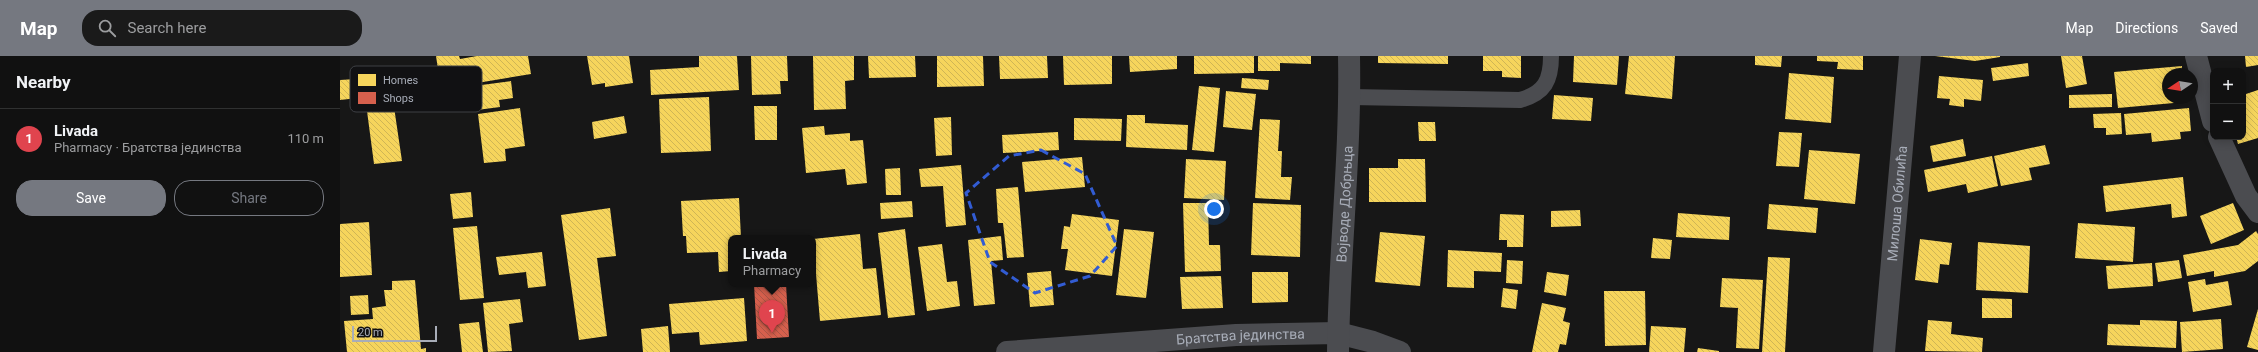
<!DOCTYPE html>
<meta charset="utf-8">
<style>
body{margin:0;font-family:Roboto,sans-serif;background:#1a1a1a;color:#f1f3f6}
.controls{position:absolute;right:12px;top:12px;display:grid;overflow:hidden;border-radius:8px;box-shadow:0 2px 10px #0003}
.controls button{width:36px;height:36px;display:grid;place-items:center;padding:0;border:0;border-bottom:1px solid #303131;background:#111;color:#f1f3f6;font:20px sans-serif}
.compass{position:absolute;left:1822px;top:12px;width:36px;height:36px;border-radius:50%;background:#111;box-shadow:0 2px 10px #0003;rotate:258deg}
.scale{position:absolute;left:12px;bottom:10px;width:85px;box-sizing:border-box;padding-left:4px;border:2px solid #a8adb8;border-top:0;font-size:11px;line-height:14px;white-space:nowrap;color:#a8adb8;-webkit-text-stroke:3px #111113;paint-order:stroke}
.you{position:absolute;left:874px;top:153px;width:14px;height:14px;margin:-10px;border:3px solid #fff;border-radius:50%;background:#1a73e8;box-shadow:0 0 0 6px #1a73e833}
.badge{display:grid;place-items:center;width:26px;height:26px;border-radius:50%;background:#757880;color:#fff;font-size:13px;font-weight:700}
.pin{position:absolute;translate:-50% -33px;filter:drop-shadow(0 1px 2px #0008)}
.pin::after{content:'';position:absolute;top:21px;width:14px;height:12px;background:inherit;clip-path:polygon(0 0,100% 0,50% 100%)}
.popup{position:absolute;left:388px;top:179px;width:88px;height:52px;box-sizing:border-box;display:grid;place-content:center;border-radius:8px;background:#111;filter:drop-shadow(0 1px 3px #0005);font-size:13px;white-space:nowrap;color:#9c9d9f}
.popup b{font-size:15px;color:#f1f3f6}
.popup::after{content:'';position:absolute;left:50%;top:100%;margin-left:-8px;border:8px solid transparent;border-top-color:#111}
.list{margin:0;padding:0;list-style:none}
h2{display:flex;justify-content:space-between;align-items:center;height:52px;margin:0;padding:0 16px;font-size:17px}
h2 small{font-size:13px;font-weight:400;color:#9c9d9f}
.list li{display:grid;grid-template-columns:26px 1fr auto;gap:12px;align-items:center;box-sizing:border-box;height:60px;padding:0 16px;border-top:1px solid #303131}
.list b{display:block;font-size:15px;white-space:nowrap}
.list p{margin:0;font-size:13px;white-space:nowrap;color:#9c9d9f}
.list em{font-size:13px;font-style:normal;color:#9c9d9f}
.actions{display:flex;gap:8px;padding:12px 16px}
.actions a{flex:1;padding:9px 0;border:1px solid #757880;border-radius:16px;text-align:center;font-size:14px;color:#757880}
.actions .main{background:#757880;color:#fff}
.icon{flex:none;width:22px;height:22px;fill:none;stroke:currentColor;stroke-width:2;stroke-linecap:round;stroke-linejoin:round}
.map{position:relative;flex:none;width:1918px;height:296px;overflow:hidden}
header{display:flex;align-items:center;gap:24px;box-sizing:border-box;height:56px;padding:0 20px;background:#757880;color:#fff}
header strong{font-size:19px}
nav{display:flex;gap:22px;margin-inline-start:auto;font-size:14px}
.search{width:280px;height:36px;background:#1a1a1a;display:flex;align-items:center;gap:10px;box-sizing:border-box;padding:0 14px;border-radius:16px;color:#9c9d9f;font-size:15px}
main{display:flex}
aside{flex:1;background:#111}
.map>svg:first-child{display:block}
</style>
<header>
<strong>Map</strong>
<div class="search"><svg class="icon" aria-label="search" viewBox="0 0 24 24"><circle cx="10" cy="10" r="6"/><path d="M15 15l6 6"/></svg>Search here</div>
<nav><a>Map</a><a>Directions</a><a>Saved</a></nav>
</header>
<main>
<aside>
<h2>Nearby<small></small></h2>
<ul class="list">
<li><span class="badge" style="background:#e0444e">1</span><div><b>Livada</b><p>Pharmacy · Братства јединства</p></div><em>110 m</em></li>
</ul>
<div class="actions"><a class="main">Save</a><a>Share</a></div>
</aside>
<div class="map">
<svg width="1918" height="296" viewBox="0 0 1918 296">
<defs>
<pattern id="homes-back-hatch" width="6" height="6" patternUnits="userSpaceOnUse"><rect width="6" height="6" fill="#f6d55c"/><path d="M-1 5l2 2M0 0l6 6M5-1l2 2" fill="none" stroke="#cfb555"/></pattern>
<pattern id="shops-back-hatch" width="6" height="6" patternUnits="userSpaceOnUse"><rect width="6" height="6" fill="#d6604d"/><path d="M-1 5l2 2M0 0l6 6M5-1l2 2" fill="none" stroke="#ad5548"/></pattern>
</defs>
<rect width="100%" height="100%" fill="#171717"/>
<!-- homes -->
<path fill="url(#homes-back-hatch)" d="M96 0H119L120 3 137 0H188L191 18 101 33Z
M247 0H289L293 27 265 31V27L252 29Z
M359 0H397L399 34 311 39 310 14 359 11Z
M411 0H447L448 25H440L441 38 412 39Z
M473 0H514V24L505 25 506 53 474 54Z
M528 0H575L576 21 529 22Z
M597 0H643L644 30 597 31Z
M659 0H707L708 22 660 23Z
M723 0H772V28L724 29Z
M789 0H837V13L790 16Z
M854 0H914V17L854 18Z
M918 0H971V8L940 7V15H918Z
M1038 0H1108V8L1038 7Z
M1143 0H1181V22L1162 21V15H1143Z
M1234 0H1279L1277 29 1233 26Z
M1289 0H1335L1332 43 1285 38Z
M1415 0H1442L1441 11 1415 9Z
M1477 0H1523V14L1497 13 1498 6 1477 5Z
M1595 0H1660V1L1635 5Z
M1721 0H1742L1747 28 1726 32Z
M1905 0H1918V9L1906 11Z
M1688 7 1689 20 1653 25 1651 12Z
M1842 10V18H1828V42H1845V46L1778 52 1774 16Z
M1449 17 1494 21 1491 67 1445 63Z
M1599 20 1643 24 1641 45 1624 43V51L1609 49 1610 43 1597 42Z
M902 22 929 24 928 34 901 32Z
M16 23 18 42 0 44V24Z
M171 25 173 42 159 44 160 51 137 54 134 30Z
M859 30 880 32 874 96 852 94Z
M1918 34V82L1898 88 1896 81H1903V39Z
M886 35 916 38 912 74 883 71Z
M1772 38V51L1729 52V39Z
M1214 39 1253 42 1251 65 1212 63Z
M369 41 371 95 321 97 319 43Z
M414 50H437V84H415Z
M54 51 62 105 34 108 27 55Z
M180 52 185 90 165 93 166 105 144 107 138 58Z
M1849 52 1851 75 1840 76 1841 83 1812 86 1811 77 1786 79 1784 58Z
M1781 57 1782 78 1766 79V72H1754L1753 58Z
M787 59H805V67L848 69 847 94 786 91Z
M284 60 287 77 254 83 252 66Z
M611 61 612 99 596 100 594 62Z
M734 62 782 63 781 85 734 84Z
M920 63 940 64 938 95H942L941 121H952L950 144 915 142Z
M1078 66H1095L1096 85H1079Z
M484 70 485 79 510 77V85L523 84 527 127 507 129 505 113 466 117 462 72Z
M718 76 719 94 663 97 662 79Z
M1439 76 1462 77 1459 111 1436 110Z
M1623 83 1626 100 1593 106 1590 90Z
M1705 89 1710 108 1689 112 1692 124 1661 130 1654 100Z
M1469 94 1520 98 1515 148 1464 143Z
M1652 100 1658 130 1628 137 1626 128 1588 136 1584 114Z
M742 101 745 131 685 136 682 106Z
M846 103 886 105 884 144 844 142Z
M1058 103H1085L1086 146H1029V112H1058Z
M621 109 626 169 606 171 603 130 581 131 579 113Z
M560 112 561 139H546L545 113Z
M1843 121 1847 160 1832 162 1831 148 1766 156 1763 130Z
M678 131 684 201 667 202 663 167H658L656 133Z
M131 136 133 161 113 163 110 138Z
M399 142 401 182H391V215L379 216 378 196 347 197 346 180H343L341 145Z
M572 145 573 161 541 163 540 147Z
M843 147H868L869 189H880L881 215 845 216Z
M913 147 961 149 960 201 911 199Z
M1893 147 1904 174 1871 188 1860 160Z
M1429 148 1478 152 1476 177 1427 173Z
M270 152 276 200 257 202 267 280 239 284 221 159Z
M1240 154 1241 170 1211 171V155Z
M1338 157 1390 161 1389 184 1336 181Z
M732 158 779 164 772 220 725 214 728 193H721L724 170 730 171Z
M1160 158 1184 159 1183 191H1167V184H1159Z
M29 166 32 219 0 221V168Z
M1738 167 1795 171 1793 206 1735 202Z
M137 170 144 242 120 244 113 172Z
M565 173 575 259 548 262 538 177Z
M784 173 814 176 806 242 776 239Z
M1916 175 1918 178V205L1905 215 1874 221V215L1847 220 1843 199 1898 189Z
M1040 176 1085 180 1080 230 1035 226Z
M520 178 523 213 536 212 541 259 480 265 473 183Z
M661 180 663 204 651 205 655 248 634 250 628 184Z
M1313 182 1332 184 1330 203 1311 202Z
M1580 183 1612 187 1609 209 1600 208 1598 227 1575 224Z
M1638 186 1690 190 1688 237 1636 234Z
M602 188 607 226 617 225 620 250 587 255 578 191Z
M1108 194 1162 197 1161 216 1134 215V232L1107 231Z
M202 196 206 230 188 232 186 216 159 219 156 201Z
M1428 201 1450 202 1445 296H1422Z
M1167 204 1183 205 1182 228 1166 227Z
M1839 204 1842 222 1818 226 1815 207Z
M1812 207 1813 230 1768 233 1766 210Z
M711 215 714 249 690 251 687 217Z
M912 216H948V246L912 247Z
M1207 216 1229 219 1226 240 1204 236Z
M881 220 883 252 842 253 840 221Z
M1382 222 1423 224 1419 293 1396 292 1398 252 1380 251Z
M1865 223 1866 229 1888 225 1892 249 1853 256 1848 226Z
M75 224 81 293 86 292V296H7L4 265 33 263 32 252 46 250 44 234H52V225Z
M1163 232 1178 234 1176 253 1161 251Z
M1264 235H1305L1306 289 1265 290Z
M28 239 29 258 11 259 10 240Z
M404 242 407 285 360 289 359 276 332 278 329 248Z
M1642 242 1672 243V262H1642Z
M180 243 183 266 169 268 172 295 148 296 143 247Z
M1202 247 1226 252 1223 265 1230 267 1226 289 1220 288 1218 296H1192Z
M1918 253V294L1907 291Z
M1881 263 1883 293 1842 296 1840 266Z
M1588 264 1612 266 1611 278 1643 282 1642 296 1585 295Z
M1800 264 1837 265 1836 292 1767 289 1768 268 1800 269Z
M139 266 143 296H122L119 268Z
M328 270 330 296H303L301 273Z
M1311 270 1346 272 1344 296H1309Z
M1358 292 1379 295V296H1357Z"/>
<!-- shops -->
<path fill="url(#shops-back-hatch)" d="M414 228H446L449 281 417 283Z"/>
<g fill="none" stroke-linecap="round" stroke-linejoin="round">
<!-- service -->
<path stroke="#4b4c50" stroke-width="16" d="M1010 41 1180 44C1205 37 1211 24 1211 0"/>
<!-- minor -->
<g stroke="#4b4c50" stroke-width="22">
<path d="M1856 0 1873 65"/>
<path d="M1879 81 1906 140 1918 156"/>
<path id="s1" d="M667 296 896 279 998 277 1033 286 1060 296"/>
<path id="s2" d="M998 296C999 197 1011 99 1009 0"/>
<path id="s3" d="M1544 296 1570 0"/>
</g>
</g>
<!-- marked area -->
<path fill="none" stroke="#325cd3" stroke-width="3" stroke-dasharray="8 5" stroke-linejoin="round" d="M701 94 745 118 777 190 750 220 695 237 650 206 626 137 669 100Z"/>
<g text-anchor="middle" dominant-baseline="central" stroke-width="4" stroke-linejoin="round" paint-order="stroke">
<!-- street labels -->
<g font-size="14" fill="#a8adb8" stroke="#111113">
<text stroke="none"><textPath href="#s2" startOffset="148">Војводе Добрњца</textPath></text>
<text stroke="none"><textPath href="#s3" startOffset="149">Милоша Обилића</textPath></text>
<text stroke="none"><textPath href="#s1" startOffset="234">Братства јединства</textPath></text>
</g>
</g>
<!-- legend -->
<rect x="10" y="10" width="132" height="46" rx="6" fill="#111113" stroke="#3e4045" stroke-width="1"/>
<rect x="18" y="18" width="18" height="12" fill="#f6d55c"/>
<rect x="18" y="36" width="18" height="12" fill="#d6604d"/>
<g font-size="11" fill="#a8adb8">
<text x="43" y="28">Homes</text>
<text x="43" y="46">Shops</text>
</g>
</svg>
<div class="controls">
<button>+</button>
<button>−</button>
</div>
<svg class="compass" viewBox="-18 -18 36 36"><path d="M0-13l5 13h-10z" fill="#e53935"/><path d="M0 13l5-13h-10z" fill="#9c9d9f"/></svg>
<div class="scale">20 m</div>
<div class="you"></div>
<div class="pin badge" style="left:432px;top:277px;background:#e0444e">1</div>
<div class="popup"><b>Livada</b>Pharmacy</div>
</div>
</main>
